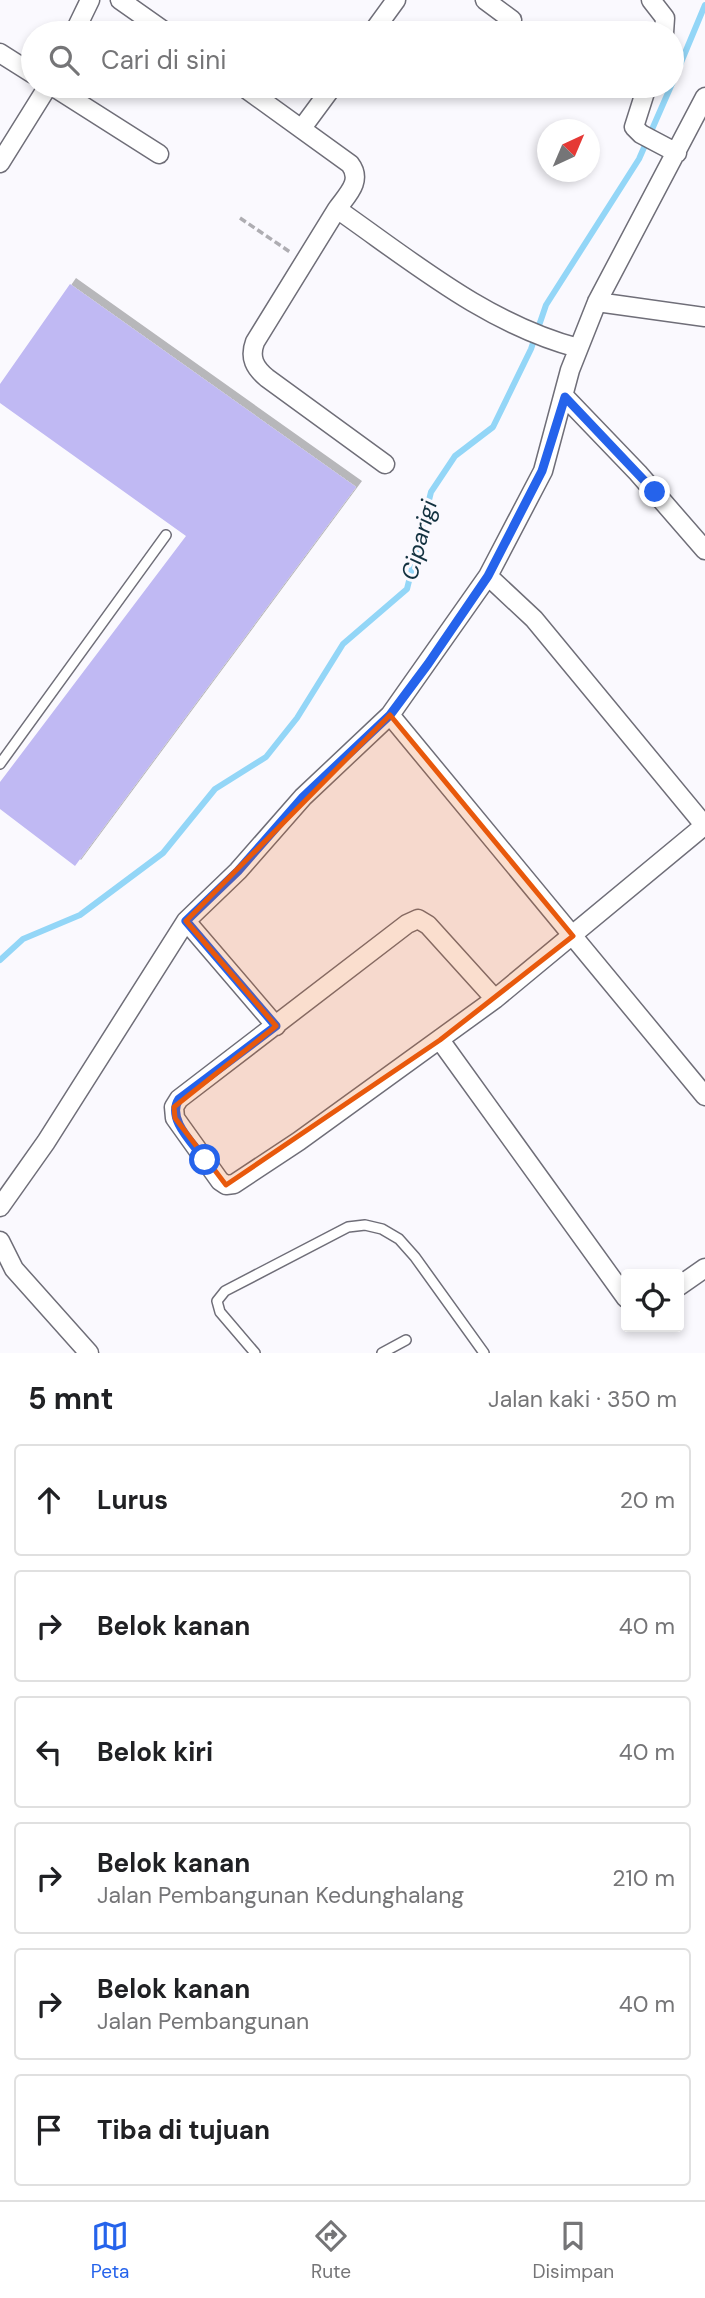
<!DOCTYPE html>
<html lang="id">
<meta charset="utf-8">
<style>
body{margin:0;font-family:"DM Sans",sans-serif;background:#f2f2f2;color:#202124}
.controls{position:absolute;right:21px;bottom:21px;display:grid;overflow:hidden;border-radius:7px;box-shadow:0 4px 10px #0003}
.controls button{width:63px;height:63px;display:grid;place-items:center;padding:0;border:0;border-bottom:2px solid #e0e0e0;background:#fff;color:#202124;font:35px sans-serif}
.compass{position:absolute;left:537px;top:119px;width:63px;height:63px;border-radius:50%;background:#fff;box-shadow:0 4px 10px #0003;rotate:44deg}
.stop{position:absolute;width:21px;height:21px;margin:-16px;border:5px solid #2563eb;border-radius:50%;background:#fff}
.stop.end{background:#2563eb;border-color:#fff;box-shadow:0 2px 7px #0008}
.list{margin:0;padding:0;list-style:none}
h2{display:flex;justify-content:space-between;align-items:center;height:91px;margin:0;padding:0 28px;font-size:30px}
h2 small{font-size:23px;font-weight:400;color:#757577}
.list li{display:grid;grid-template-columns:46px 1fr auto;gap:21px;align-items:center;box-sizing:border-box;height:112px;margin:0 14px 14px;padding:0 14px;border:2px solid #e0e0e0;border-radius:7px}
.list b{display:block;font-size:26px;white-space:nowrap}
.list p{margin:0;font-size:23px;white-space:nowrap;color:#757577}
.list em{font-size:23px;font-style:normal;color:#757577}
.icon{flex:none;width:38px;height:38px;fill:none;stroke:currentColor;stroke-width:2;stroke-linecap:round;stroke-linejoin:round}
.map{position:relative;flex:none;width:705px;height:1353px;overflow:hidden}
.search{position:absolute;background:#fff;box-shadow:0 4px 10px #0003;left:21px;right:21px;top:21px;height:77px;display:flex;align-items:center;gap:18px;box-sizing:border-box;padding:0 24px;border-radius:38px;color:#757577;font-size:26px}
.sheet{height:847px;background:#fff}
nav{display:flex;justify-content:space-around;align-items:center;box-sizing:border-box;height:98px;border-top:2px solid #e0e0e0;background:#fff;font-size:19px;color:#757577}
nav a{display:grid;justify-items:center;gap:4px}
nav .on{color:#2563eb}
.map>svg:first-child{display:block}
</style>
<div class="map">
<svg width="705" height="1353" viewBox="0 0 705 1353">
<defs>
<filter id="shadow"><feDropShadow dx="6" dy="-6" stdDeviation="0" flood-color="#0004"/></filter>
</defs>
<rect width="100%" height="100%" fill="#faf9fe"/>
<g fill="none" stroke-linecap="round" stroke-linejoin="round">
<!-- stream -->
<path stroke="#93d6f7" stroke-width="6" d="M672 84 705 5
M0 960 23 939 80 915 163 853 215 789 266 757 297 718 343 644 407 589 431 492 455 456 493 427 531 349 546 305 639 159 671 86"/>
</g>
<!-- building -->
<path fill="#c0b9f3" filter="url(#shadow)" d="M70 284 356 487 75 866 0 809V782L186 536 0 403V384Z"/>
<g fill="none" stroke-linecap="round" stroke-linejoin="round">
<defs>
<path id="lane" d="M0 764 166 535
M255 1353 220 1312 217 1301 225 1291 348 1227 365 1225 382 1229 399 1239 415 1257 484 1353
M382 1353 406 1340"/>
<path id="street" d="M120 0 167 33
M485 0 512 20
M651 0 665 18 664 33
M74 33 90 0
M372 33 396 0
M0 53 33 74
M52 86 159 154
M242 86 350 164C363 181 347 195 337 209 413 262 487 324 578 348
M647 86 634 127 641 134 677 153
M302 128 333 86
M0 163 48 86
M337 209 255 342C249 358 255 368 267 378L385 464
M597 302 705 317
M565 397 638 473 705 550
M488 576 534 619 705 826
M390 715 705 1096
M186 921 276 1026
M495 999 428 925 418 919 407 924 179 1099 174 1107 175 1118 220 1181 226 1185 234 1184 299 1141 495 999 705 825
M440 1040 626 1298
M0 1207 46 1142 186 921 238 871 303 797 390 715 488 576 543 471 570 370 597 302 705 97
M0 1241 14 1269 89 1353
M679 1286 705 1268"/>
</defs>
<!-- lane casing -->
<use href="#lane" stroke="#6f6e78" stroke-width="12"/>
<!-- street casing -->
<use href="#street" stroke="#6f6e78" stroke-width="21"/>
<!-- path -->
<path stroke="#aeadb2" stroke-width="3.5" stroke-dasharray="7 3.5" stroke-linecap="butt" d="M240 218 290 252"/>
<!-- lane -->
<use href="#lane" stroke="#fff" stroke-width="9"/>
<!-- street -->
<use href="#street" stroke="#fff" stroke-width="18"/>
</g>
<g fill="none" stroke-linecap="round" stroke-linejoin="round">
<!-- route -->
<path stroke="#2563eb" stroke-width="9" d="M205 1160C193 1143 166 1119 179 1099L276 1026 186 921 238 871 303 797 390 715 428 664 488 576 542 471 565 397 655 492"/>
</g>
<!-- marked area -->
<path fill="#e8590c" fill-opacity="0.2" stroke="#e8590c" stroke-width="5" stroke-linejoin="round" d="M390 715 573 936 440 1040 226 1185 175 1118 174 1107 276 1026 186 921Z"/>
<g text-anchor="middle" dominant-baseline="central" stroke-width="6" stroke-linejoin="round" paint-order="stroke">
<!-- water labels -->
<g font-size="23" font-style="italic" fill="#133240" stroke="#faf9fe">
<text transform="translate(419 540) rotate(-75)">Ciparigi</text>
</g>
</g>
</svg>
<div class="controls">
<button><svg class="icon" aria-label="locate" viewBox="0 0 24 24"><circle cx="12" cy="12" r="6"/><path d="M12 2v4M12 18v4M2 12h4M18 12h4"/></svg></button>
</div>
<svg class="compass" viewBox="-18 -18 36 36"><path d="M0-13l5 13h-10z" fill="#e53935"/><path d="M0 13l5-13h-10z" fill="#757577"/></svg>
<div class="stop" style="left:205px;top:1160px"></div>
<div class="stop end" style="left:655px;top:492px"></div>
<div class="search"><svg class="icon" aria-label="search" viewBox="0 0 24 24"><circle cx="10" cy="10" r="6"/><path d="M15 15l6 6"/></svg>Cari di sini</div>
</div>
<section class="sheet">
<h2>5 mnt<small>Jalan kaki · 350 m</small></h2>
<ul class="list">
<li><svg class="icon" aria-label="ahead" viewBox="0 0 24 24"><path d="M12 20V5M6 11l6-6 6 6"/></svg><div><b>Lurus</b></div><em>20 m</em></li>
<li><svg class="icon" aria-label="right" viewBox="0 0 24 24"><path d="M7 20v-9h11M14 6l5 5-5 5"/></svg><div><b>Belok kanan</b></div><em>40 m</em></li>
<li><svg class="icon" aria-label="left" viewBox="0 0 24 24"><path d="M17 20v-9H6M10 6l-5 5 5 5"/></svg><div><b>Belok kiri</b></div><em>40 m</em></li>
<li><svg class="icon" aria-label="right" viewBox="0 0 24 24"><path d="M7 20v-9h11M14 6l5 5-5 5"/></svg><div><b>Belok kanan</b><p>Jalan Pembangunan Kedunghalang</p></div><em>210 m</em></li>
<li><svg class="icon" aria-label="right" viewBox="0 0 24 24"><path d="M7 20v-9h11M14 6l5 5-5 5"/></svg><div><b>Belok kanan</b><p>Jalan Pembangunan</p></div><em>40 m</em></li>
<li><svg class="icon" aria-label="arrive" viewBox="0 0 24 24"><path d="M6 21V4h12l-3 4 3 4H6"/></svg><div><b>Tiba di tujuan</b></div></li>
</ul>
</section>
<nav>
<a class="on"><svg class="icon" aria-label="map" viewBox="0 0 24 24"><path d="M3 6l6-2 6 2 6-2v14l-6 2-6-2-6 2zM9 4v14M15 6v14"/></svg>Peta</a>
<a><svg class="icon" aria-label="directions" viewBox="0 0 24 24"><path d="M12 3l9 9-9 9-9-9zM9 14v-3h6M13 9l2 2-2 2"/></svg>Rute</a>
<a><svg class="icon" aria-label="saved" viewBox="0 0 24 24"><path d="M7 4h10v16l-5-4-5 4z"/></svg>Disimpan</a>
</nav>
